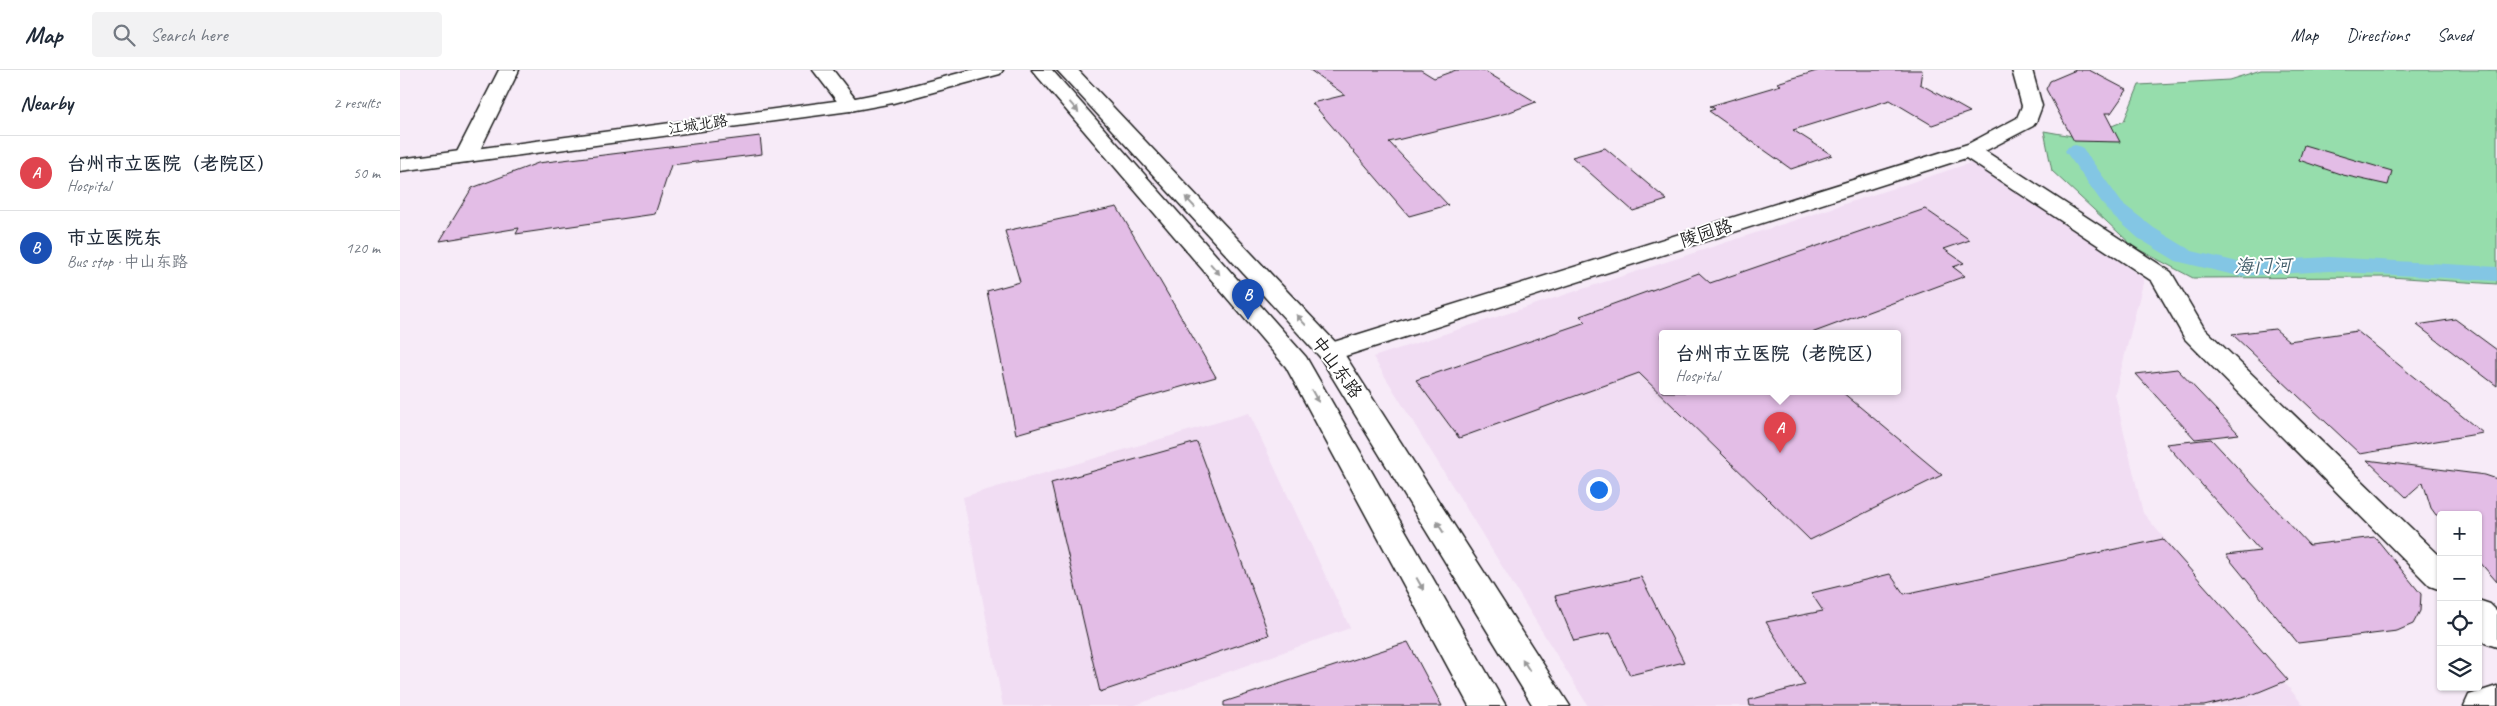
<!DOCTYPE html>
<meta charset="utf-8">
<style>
body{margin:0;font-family:Caveat,"LXGW WenKai TC",sans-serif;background:#f2f2f3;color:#1f2937}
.controls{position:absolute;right:15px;bottom:15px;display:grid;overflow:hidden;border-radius:5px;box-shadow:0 1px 4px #0004}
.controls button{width:45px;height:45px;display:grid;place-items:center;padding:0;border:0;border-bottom:1px solid #e0e1e3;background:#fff;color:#1f2937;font:25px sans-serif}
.you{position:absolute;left:1198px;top:419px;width:18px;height:18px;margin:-12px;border:4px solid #fff;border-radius:50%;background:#1a73e8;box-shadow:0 0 0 8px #1a73e833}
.badge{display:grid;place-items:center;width:32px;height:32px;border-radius:50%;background:#1c1c1c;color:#fff;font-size:16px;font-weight:700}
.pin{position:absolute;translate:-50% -41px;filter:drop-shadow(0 1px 2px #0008)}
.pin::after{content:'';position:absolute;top:26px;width:18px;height:15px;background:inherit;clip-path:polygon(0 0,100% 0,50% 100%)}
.popup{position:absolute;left:1259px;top:260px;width:242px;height:65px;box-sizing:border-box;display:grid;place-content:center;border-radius:5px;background:#fff;filter:drop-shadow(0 1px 4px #0005);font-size:16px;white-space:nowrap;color:#747a83}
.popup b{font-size:19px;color:#1f2937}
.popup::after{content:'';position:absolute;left:50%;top:100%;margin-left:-10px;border:10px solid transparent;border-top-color:#fff}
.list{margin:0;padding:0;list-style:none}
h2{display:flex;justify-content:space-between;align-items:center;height:65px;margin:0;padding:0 20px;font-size:21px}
h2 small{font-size:16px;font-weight:400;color:#747a83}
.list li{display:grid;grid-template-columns:32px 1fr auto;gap:15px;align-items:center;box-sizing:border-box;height:75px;padding:0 20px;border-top:1px solid #e0e1e3}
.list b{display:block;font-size:19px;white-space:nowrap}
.list p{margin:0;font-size:16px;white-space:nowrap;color:#747a83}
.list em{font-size:16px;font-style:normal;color:#747a83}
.icon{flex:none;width:28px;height:28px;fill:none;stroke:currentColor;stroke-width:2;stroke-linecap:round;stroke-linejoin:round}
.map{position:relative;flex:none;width:2097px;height:636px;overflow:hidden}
header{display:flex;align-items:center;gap:30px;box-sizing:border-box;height:70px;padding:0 25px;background:#fff;border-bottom:1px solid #e0e1e3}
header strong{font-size:24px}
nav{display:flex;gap:28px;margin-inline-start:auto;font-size:18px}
.search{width:350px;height:45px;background:#f2f2f3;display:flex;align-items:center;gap:12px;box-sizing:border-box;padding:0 18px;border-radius:5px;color:#747a83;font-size:19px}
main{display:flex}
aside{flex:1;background:#fff}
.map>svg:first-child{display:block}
</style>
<header>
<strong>Map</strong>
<div class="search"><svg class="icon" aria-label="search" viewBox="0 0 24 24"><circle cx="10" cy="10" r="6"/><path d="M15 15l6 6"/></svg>Search here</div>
<nav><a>Map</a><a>Directions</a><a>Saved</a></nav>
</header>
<main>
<aside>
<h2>Nearby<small>2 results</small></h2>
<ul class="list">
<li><span class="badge" style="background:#e0444e">A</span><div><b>台州市立医院（老院区）</b><p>Hospital</p></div><em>50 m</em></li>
<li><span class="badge" style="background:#1a4fb4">B</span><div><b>市立医院东</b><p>Bus stop · 中山东路</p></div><em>120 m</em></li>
</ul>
</aside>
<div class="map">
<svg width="2097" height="636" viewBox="0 0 2097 636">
<rect width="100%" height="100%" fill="#f7ebf8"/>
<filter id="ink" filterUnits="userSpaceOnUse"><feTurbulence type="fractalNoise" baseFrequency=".02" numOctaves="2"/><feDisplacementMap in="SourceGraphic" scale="10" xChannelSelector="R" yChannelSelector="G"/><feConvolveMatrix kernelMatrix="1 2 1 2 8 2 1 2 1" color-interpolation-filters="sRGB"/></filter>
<g filter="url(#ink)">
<!-- built -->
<path fill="#f1ddf3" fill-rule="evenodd" d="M1577 91 1744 209 1715 324 1743 443 1904 636H1188L973 287ZM1262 264H1498V322H1262Z
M849 343 950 558 733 636H603L563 427Z"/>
<!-- green -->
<path fill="#96ddac" stroke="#597c64" d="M1861 0H2097V214L1990 207 1793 208 1734 177 1652 101 1644 61 1683 68 1724 51 1739 15 1829 10Z"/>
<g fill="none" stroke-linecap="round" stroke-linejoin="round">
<!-- canal -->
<path fill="#83c6e4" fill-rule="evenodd" d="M1675 75 1682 77 1722 133 1754 158 1792 181 1838 192 1929 187 2097 197V211L1929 201 1838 206 1776 191 1738 168 1708 141 1665 81 1668 77Z"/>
</g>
<!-- building -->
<path fill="#e3bde6" stroke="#1c1c1c" d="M910 0H1021L1034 8 1056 0H1083L1136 32 1107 43 989 72 1048 135 1009 146 912 33 945 25Z
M1420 0H1522L1520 14 1570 42 1532 55 1490 30 1393 60 1432 85 1391 99 1309 41 1315 39 1310 36 1381 15 1377 13Z
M1676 0H1689L1727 20 1711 43H1705L1720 72 1674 71 1646 19 1650 11Z
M360 66 362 84 271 95 255 144 116 164 119 158 40 171 72 118 138 93Z
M1904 75 1992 101 1988 115 1943 105 1899 90Z
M1205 78 1267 130 1233 141 1172 87Z
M717 137 816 307 616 364 587 221 620 212 605 161Z
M1525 139 1570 170 1544 179 1564 193 1553 197 1565 206 1409 264H1262V322H1442L1542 405 1410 470 1239 303 1059 368 1016 310 1186 252 1180 246 1299 203 1310 213Z
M2055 249 2097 280V316L2017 255Z
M1875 259 1889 271 1957 261 2083 363 1960 384 1832 264Z
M1777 299 1839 364 1795 369 1736 304Z
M1811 369 1909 475 1975 467 2021 524 2020 541 2013 554 1997 561 1898 573 1826 485 1860 481 1766 374Z
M797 372 869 565 700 622 651 413Z
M1967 390 2085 405 2097 409V512L2078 490V445H2036L2031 438 2023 412 2006 427Z
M1763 469 1888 610 1854 624 1804 636H1350L1349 630 1405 615 1366 552 1423 541 1411 523 1490 504 1504 524Z
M1241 507 1284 592 1230 605 1210 563 1174 571 1155 526Z
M1008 572 1042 636H824V632Z"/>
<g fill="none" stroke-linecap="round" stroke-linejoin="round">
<defs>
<path id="minor" d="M99 0H119L77 86 74 91 66 92 58 91 55 86Z
M413 0H433L460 35 457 39 450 41 443 39Z
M1612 0H1632L1642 36 1636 52 1633 56 1585 81 1771 202 1804 258 2041 487V520L2030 516 1785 269 1752 211 1566 88 939 288 930 291 921 288 917 282 921 276 1568 74 1617 48 1622 36Z
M2078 530 2090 534 2097 541V577L2085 573 2078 566Z"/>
<path id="major" d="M571 0H603L600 4 493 33 450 41 0 101V89L450 29 491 21Z
M632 0H652L906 287 1106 636H1069L886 297Z
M657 0H678L939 276 1170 636H1133L920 287Z
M2097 616V636H2064L2069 625Z"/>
</defs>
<!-- minor casing -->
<use href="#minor" stroke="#1c1c1c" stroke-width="3"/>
<!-- major casing -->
<use href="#major" stroke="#1c1c1c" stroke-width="3"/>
<!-- minor -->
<use href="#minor" fill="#fff" fill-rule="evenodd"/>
<!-- major -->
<use href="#major" fill="#fff" fill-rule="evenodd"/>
</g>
<!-- one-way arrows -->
<defs><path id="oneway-solid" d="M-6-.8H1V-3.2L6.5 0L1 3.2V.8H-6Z" transform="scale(1.25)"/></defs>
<g fill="#999">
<use href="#oneway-solid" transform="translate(674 37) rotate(49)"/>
<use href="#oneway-solid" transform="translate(790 132) rotate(-133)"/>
<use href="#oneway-solid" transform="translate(815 199) rotate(49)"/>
<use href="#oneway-solid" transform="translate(901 250) rotate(-133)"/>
<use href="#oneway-solid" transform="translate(915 326) rotate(61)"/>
<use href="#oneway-solid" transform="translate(1040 457) rotate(-122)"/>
<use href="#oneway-solid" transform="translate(1020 514) rotate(61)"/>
<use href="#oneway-solid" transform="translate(1126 595) rotate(-122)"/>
</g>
</g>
<g text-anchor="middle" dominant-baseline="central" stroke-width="4" stroke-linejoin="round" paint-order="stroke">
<!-- far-street labels -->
<g font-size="15" fill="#1c1c1c" stroke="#fff">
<text transform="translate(298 55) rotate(-8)">江城北路</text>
</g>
<!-- street labels -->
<g font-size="18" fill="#1c1c1c" stroke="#fff">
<text transform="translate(1306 163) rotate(-18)">陵园路</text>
<text transform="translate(937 297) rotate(54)">中山东路</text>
</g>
<!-- water labels -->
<g font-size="19" font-style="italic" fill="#45606c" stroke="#fff">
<text transform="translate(1863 196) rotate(-1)">海门河</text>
</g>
</g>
</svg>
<div class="controls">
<button>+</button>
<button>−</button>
<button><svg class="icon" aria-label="locate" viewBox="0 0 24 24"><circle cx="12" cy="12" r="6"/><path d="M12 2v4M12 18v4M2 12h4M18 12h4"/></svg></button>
<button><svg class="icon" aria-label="layers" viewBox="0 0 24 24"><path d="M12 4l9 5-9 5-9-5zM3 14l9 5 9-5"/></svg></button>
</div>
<div class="you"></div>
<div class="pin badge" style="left:1380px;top:383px;background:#e0444e">A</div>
<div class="popup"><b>台州市立医院（老院区）</b>Hospital</div>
<div class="pin badge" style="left:848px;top:250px;background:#1a4fb4">B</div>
</div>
</main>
